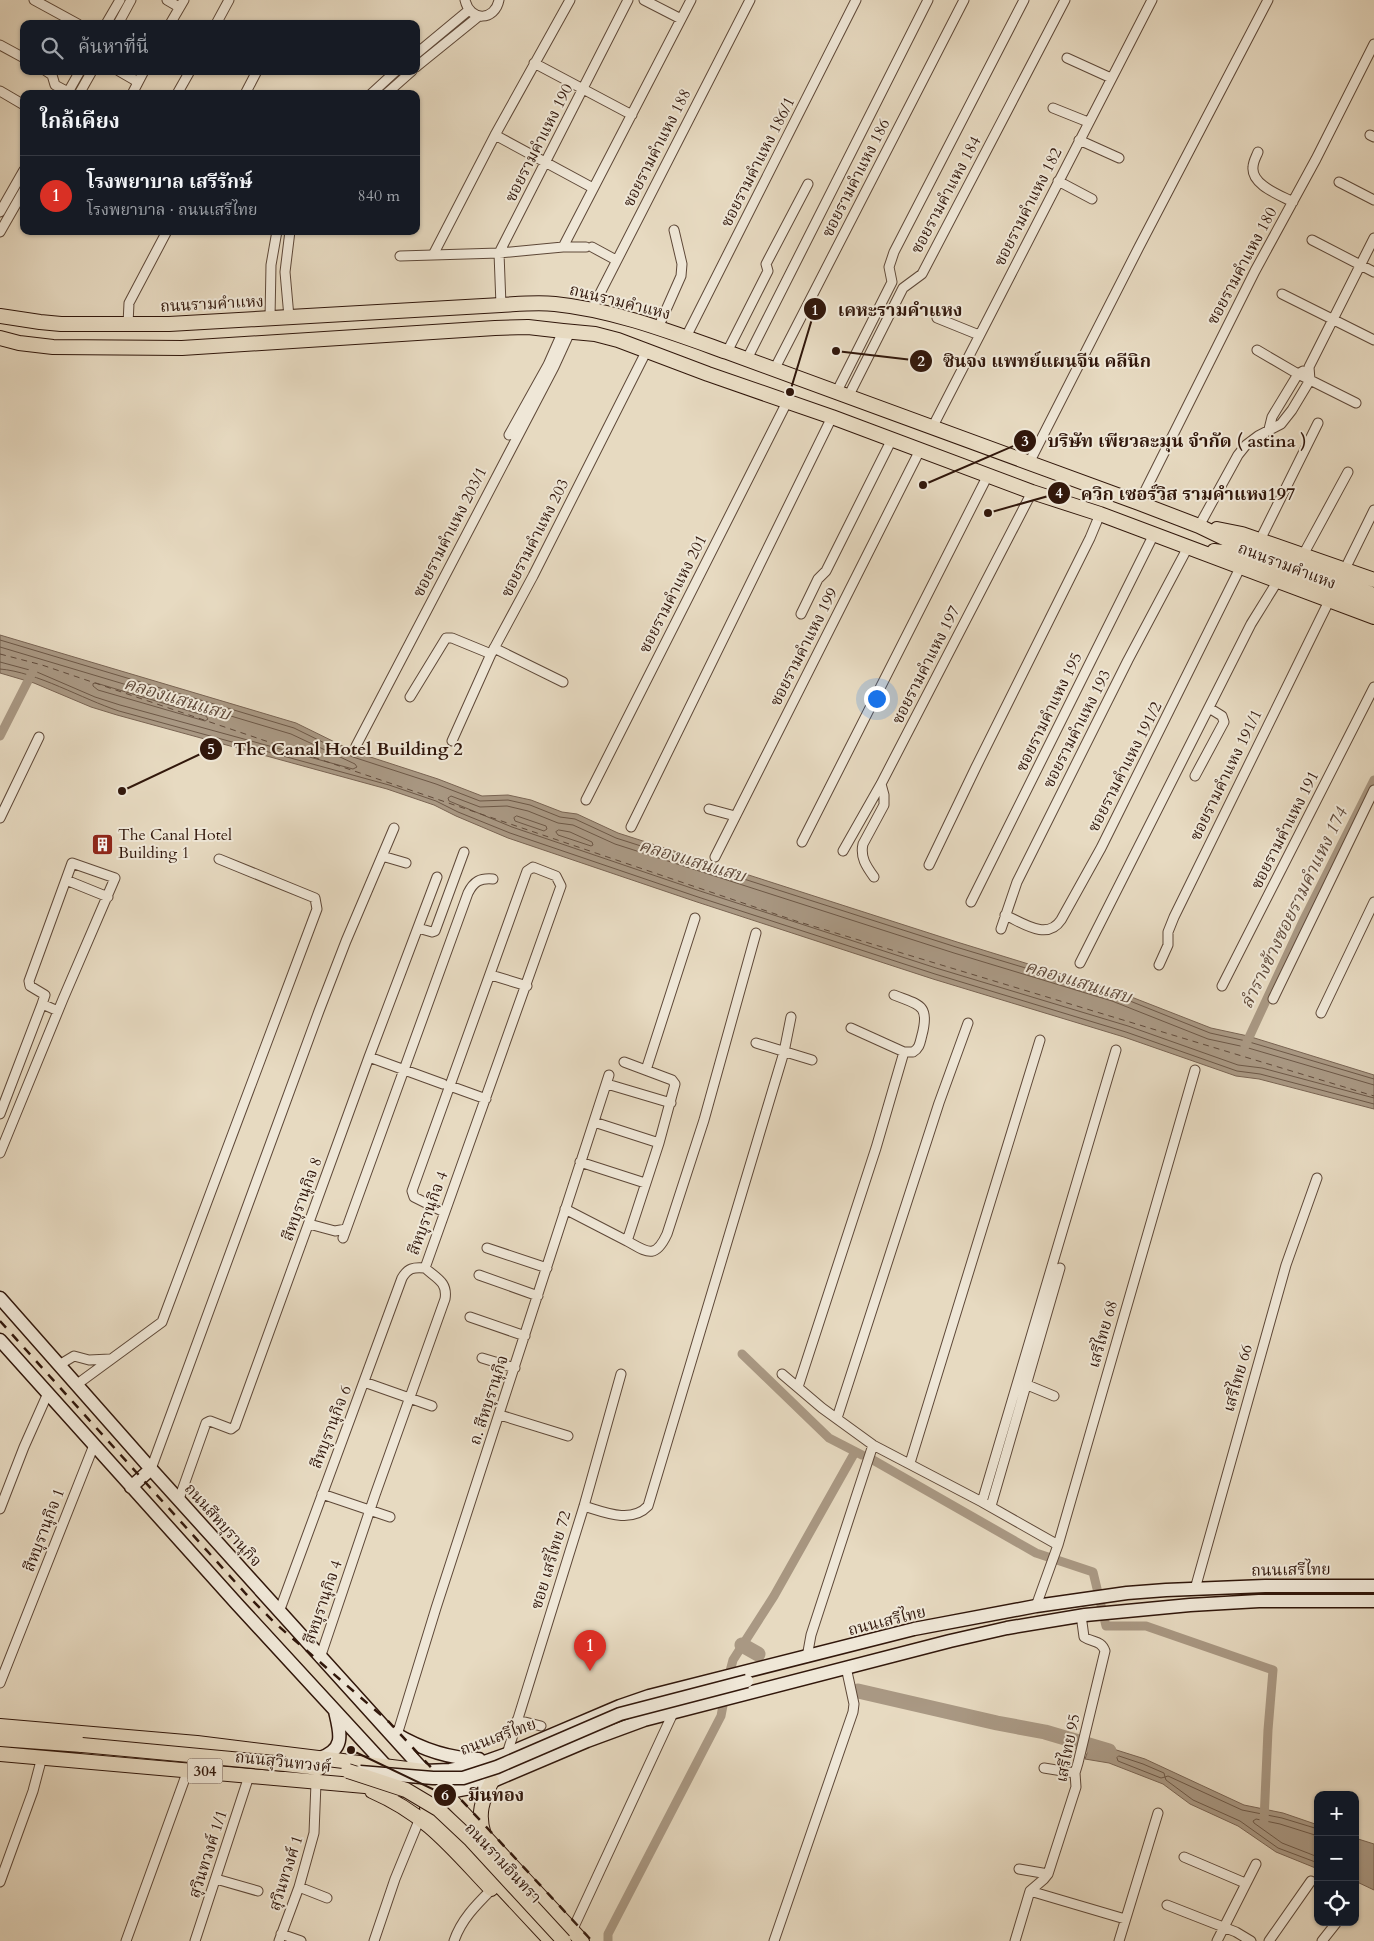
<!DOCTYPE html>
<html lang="th">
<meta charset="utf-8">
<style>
body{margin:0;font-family:Cardo,"Noto Serif Thai",serif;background:#242831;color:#f1f3f6}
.controls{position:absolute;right:15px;bottom:15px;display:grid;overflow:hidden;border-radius:10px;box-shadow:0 1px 4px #0004}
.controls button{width:45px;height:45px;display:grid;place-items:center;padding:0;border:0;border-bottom:1px solid #363941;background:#171b24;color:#f1f3f6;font:25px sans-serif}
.you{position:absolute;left:876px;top:698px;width:18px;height:18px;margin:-12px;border:4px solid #fff;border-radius:50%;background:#1a73e8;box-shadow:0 0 0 8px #1a73e833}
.badge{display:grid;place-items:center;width:32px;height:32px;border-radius:50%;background:#d93025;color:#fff;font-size:16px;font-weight:700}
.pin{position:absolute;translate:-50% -41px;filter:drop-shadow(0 1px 2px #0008)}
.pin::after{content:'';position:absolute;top:26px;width:18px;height:15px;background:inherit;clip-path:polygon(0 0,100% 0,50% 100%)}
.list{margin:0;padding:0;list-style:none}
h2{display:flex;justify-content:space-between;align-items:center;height:65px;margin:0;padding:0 20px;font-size:21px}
h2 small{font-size:16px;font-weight:400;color:#9ea1a6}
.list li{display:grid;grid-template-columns:32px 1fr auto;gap:15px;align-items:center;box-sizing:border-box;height:80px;padding:0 20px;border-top:1px solid #363941}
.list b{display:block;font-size:19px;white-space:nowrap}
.list p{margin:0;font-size:16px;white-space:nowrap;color:#9ea1a6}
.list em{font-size:16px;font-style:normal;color:#9ea1a6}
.icon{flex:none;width:28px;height:28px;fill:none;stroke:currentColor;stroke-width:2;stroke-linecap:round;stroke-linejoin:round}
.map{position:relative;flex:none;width:1374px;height:1941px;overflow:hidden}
.search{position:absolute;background:#171b24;box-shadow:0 1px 4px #0004;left:20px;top:20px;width:400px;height:55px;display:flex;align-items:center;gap:12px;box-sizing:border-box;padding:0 18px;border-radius:10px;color:#9ea1a6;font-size:19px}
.panel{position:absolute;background:#171b24;box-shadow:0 1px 4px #0004;left:20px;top:90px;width:400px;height:145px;border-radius:10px}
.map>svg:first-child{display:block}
</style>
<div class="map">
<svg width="1374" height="1941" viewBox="0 0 1374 1941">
<rect width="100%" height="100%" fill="#e7dac1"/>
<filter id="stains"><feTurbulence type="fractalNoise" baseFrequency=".004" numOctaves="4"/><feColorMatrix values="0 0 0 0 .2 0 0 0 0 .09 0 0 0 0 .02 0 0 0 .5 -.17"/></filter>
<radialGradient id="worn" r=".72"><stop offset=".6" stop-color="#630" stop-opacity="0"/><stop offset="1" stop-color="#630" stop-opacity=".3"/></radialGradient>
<!-- water -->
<path fill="#a99883" stroke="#796453" d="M0 635 296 723 355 752 438 779 482 796 508 795 531 800 562 812 577 814 618 833 957 942 1116 991 1211 1028 1248 1036 1374 1075V1109L1259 1079 1236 1076 1124 1037 933 979 697 902 508 838 456 816 434 805 387 789 117 715 91 707 34 683 0 673Z
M1091 1742 1145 1759 1244 1805 1283 1813 1318 1825V1869L1276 1852 1238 1826 1190 1804 1163 1784 1109 1763 1085 1759Z
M1355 1838 1374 1844V1890L1355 1881Z"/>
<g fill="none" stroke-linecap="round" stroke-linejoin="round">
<!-- shore -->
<path stroke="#6d5847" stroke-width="1" d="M0 640 294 728 353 757 436 784 480 801 508 800 530 805 560 817 575 819 616 838 956 947 1115 995 1210 1033 1246 1041 1374 1079
M0 647 291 734 355 764 357 767 353 769 120 705 95 697 37 672 0 662
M0 669C37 672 82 699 119 711L389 785 436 801 458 812 510 833 698 897 935 974 1126 1032 1237 1071 1260 1074 1374 1104
M96 683 206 716 208 719 205 721 98 690 93 686V684Z
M517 816 546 826 547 829 544 831 515 821 514 818Z
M559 830 570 832 592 842 593 845 591 846 558 835 556 832Z
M1374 1085 1245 1047 1208 1039 1112 1001 954 953 615 844 573 825 558 823 528 811 507 806 480 807 451 796 448 798 449 801 512 827 700 891 936 968 1128 1026 1238 1065 1262 1068 1374 1098
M1119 1756 1143 1764 1164 1773 1165 1777 1161 1778 1118 1761 1117 1758Z
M1318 1829 1282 1818 1242 1810 1168 1776 1165 1777 1166 1780 1193 1800 1240 1821 1278 1848 1318 1863
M1318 1836 1280 1824 1256 1819 1253 1821 1254 1823 1282 1843 1318 1857"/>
<!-- canal -->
<path stroke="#a99883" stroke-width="9" d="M0 736 33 671
M1245 1046 1304 919 1374 780
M742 1354 829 1438 862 1455
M873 1460 1036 1553 1093 1572 1106 1626H1146L1273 1670 1268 1730 1264 1821
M728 1679 733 1660 774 1596 855 1452
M608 1941V1934L721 1716 725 1695"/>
<!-- river -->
<path stroke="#a99883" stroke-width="15" d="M742 1645 758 1654
M858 1691 997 1723 1045 1732 1109 1751"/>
<!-- ferry -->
<path stroke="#614b3b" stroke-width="1" stroke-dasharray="6 5" stroke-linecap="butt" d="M0 654 42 665 796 921 1374 1096"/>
<defs>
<path id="minor" d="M34 0 78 24
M167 0 179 7
M465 0C470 22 495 21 499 0
M644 0 681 19
M106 24 120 0
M118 24 131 0
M170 24 184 0
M216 24 229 0
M0 45 24 58
M416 54 469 10
M1067 58 1111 78
M534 63 632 115
M416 67 479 16
M46 71 52 75 55 85 72 94
M119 71 138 82
M0 91 24 105
M67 94 80 71
M79 94 92 71
M132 94 144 71
M177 94 190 71
M245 94 257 71
M371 94 396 71
M386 94 412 71
M1053 108 1088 122
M495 135 593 188
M1370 135 1374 137
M1079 140 1119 158
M1258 152C1256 157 1253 162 1253 167 1251 185 1280 195 1293 202
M1058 181 1092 199
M1339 182 1374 200
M0 212 24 170
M0 232 24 190
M1312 240 1374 272
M563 247 691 0
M592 247 616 260
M433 255 495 135 570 0
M400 256 499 253 563 247H586
M1282 294 1374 340
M501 305 499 253 628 0
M592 309 750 0
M289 317 285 272 290 231
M270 318 271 265 277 231
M937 318 979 335
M128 324 129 303 167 231
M658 328 681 276 682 264 674 230
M686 337 856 0
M1257 350 1298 374 1356 403
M727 352 768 271 766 264 808 184
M747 359 928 0
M774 370 964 0
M836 393 892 282 889 267 894 252 1024 0
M848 397 903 288 922 274 1065 0
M932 428 1152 0
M1269 429 1272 417 1298 374 1303 371
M509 435 548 365 563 331
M1029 463 1139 247 1268 0
M1139 503 1255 271 1316 159 1374 44
M1199 526 1238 455 1246 445 1258 436 1281 424 1292 410 1310 380 1309 367 1374 238
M1260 540 1318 423
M1303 555 1348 472
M1345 569 1374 510
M801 614 818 579 826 571 892 439
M494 648 563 682
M410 697 446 638H452L491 654
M452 741 491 654 533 576 647 350
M356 746 554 367 570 332
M1195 776 1224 722 1222 716 1209 708
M586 800 787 402
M709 809 735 816
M0 818 39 737
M631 827 832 417
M802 842 988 475
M843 851 881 784 1032 492
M382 856 406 863
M715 857 920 450
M929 865 976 767 1090 538 1100 514
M874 877C866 866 860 857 863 844L884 805V795L881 784
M66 880 108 897
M971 902 1154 534
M1005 915C1023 923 1047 941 1061 920L1101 848 1240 568
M418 928 432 932 435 931 464 852
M1001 929 1017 882 1128 660 1188 547
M1080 963 1251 624 1277 582
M1159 965 1168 945V932L1174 917 1329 601
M491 975 527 986
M1222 986 1374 687
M894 995C919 1005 930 1004 922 1035 920 1042 920 1048 913 1052H904
M1273 999 1374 790
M1321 1013 1374 902
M756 1043 812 1060
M369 1057 443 1084
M646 1070 695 918
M607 1084 671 1103
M450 1086 486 1099
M0 1114 42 1004 58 1011
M594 1122 659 1143
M0 1153 63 999 115 878 72 863 29 981 30 986 45 995 42 1004
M580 1162 645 1183
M565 1209 627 1241 659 1143 675 1084 672 1080 624 1062
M309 1224 335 1231 346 1229
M343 1238 468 893C474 881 480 878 493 879
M627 1241C647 1252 655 1260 667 1234L704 1120 756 933
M487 1248 547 1268
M479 1275 538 1296
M470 1317 525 1336
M482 1358 515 1368
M59 1365 74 1356 89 1360 110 1359
M782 1374 822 1408 873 1445 982 1502 1058 1545
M364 1382 432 1406
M1025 1384 1054 1396
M76 1385 162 1322 317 909 315 898 219 859
M798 1387 876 1148 904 1052 851 1028
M500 1415 568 1436
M837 1418 939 1103 968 1023
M910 1463 1040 1040
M151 1469 319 1011 346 941 394 828
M322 1494 390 1517
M179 1499 206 1423 210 1421 231 1429 235 1426 369 1057 437 877
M982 1502 1116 1050
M584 1506C604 1512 631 1524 648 1506L784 1052 791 1017
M991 1506 1060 1268
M0 1509 24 1447 48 1393
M1195 1589 1286 1265 1317 1178
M1036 1606 1058 1545 1195 1070
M279 1612 402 1278C408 1268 413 1267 425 1268
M807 1657 811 1635 873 1445
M320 1658 375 1495 445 1299C448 1282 436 1278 425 1268L561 886 556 876 533 867 527 871 412 1191 414 1197 444 1212
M0 1683 94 1445
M517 1720 541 1726
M397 1735 436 1608 609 1075
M507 1754 584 1506 621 1374
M1044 1768 1075 1773
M1184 1857 1245 1883
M1019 1869 1048 1874
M216 1879 258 1891
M0 1882 33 1791 42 1757
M299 1887 327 1898
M1030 1891 1044 1879 1048 1874 1076 1787 1075 1773 1078 1763 1105 1651C1101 1640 1093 1643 1084 1637L1081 1615
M1167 1905 1236 1932 1251 1941
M572 1931 674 1711
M281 1934 301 1941
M126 1941 188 1770
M195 1941 249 1776
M279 1941 299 1887 314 1833 316 1783
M374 1941 395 1879 420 1818
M454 1941C461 1920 476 1905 491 1890
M774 1941 853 1712 854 1704 846 1667
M1015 1941 1030 1891 1125 1919
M1119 1941 1158 1813
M1217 1941 1256 1864
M1269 1941 1311 1881
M1322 1941 1337 1922"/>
<path id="secondary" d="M0 1298 151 1469 424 1771 450 1770 476 1765 507 1754 620 1706 649 1696 914 1629 1036 1606 1127 1593 1166 1590 1265 1586H1374
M0 1340 237 1604 387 1767
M131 1487 151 1469
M394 1733C421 1749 448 1759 479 1759
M320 1758C346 1749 340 1733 335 1711
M444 1793 481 1786 587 1741 644 1720 950 1641 1007 1628 1085 1615 1190 1605 1259 1601H1374"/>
<path id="primary" d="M0 316 40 322 61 324H169L501 305C519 304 537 302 555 304 614 310 671 332 727 352L1139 503 1199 526 1226 539 1374 595
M0 338 19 343 53 347 182 348 495 328 528 327 563 331 595 334 618 340 708 374 832 417 1032 492 1100 514 1374 617
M1217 529 1242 534 1374 580
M1214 551 1228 553 1266 565 1374 605"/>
<path id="trunk" d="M0 1726 197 1743 424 1771 582 1941
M0 1739 82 1745
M0 1754 444 1793
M285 1764 319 1768
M372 1791C427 1815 451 1847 491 1889
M427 1808 551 1941
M484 1835C477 1814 482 1800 492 1781"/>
</defs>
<!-- minor casing -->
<use href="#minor" stroke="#5e4838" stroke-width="11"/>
<!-- secondary casing -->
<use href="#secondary" stroke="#31170b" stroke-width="15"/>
<!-- primary casing -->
<use href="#primary" stroke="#31170b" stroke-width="16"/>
<!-- trunk casing -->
<use href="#trunk" stroke="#31170b" stroke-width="16"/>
<!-- minor -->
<use href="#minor" stroke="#efe7d7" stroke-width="9"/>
<!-- secondary -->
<use href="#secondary" stroke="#efe7d7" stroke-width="12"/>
<!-- primary -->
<use href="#primary" stroke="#e7dac1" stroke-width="14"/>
<!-- trunk -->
<use href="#trunk" stroke="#e7dac1" stroke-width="14"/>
<!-- rail -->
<path stroke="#31170b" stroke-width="2.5" stroke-dasharray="9 9" stroke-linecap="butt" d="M0 1321 246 1594 276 1624 389 1722 592 1941"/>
<defs>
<path id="secondary-bridge" d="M360 1772 433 1778H463L497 1767 620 1714 747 1681"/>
<path id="trunk-bridge" d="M82 1745 285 1764
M348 1771 406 1790 438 1809 471 1840 564 1941"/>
</defs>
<!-- secondary-bridge casing -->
<use href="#secondary-bridge" stroke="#31170b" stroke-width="15" stroke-linecap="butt"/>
<!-- trunk-bridge casing -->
<use href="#trunk-bridge" stroke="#31170b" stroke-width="16" stroke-linecap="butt"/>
<!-- secondary-bridge -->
<use href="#secondary-bridge" stroke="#efe7d7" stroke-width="12"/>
<!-- trunk-bridge -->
<use href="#trunk-bridge" stroke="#e7dac1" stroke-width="14"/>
</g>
<!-- icons -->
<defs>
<symbol id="building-square" viewBox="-11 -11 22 22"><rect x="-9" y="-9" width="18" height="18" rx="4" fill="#8f2418" stroke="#efe7d7"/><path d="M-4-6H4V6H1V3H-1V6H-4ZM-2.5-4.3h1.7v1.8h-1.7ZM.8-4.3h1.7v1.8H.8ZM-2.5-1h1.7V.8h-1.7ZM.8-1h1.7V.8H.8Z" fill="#fff"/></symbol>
</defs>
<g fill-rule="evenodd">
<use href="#building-square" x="90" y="832" width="25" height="25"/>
</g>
<g text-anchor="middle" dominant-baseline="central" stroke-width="4" stroke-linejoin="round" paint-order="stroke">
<!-- shield labels -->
<rect fill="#efe7d7" stroke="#6a5548" stroke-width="1" x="187.5" y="1758.5" width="35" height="25" rx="4"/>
<g font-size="15" font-weight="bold" fill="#31170b">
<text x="205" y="1771">304</text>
</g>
<!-- street labels -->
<g font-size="16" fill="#31170b" stroke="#efe7d7">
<text transform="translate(539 143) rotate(-63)">ซอยรามคำแหง 190</text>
<text transform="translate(657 148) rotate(-63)">ซอยรามคำแหง 188</text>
<text transform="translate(758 162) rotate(-63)">ซอยรามคำแหง 186/1</text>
<text transform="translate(856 178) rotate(-63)">ซอยรามคำแหง 186</text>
<text transform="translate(946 195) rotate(-62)">ซอยรามคำแหง 184</text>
<text transform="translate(1028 207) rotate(-63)">ซอยรามคำแหง 182</text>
<text transform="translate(1242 266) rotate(-62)">ซอยรามคำแหง 180</text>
<text transform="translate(620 302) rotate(14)">ถนนรามคำแหง</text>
<text transform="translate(212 304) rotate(-3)">ถนนรามคำแหง</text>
<text transform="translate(450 532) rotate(-63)">ซอยรามคำแหง 203/1</text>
<text transform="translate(535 538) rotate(-63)">ซอยรามคำแหง 203</text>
<text transform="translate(1287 566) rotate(21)">ถนนรามคำแหง</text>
<text transform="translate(673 594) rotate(-63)">ซอยรามคำแหง 201</text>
<text transform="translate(804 647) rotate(-63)">ซอยรามคำแหง 199</text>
<text transform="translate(926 665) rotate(-63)">ซอยรามคำแหง 197</text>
<text transform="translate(1049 712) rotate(-64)">ซอยรามคำแหง 195</text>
<text transform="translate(1077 729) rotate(-63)">ซอยรามคำแหง 193</text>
<text transform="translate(1125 767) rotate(-63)">ซอยรามคำแหง 191/2</text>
<text transform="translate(1226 775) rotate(-64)">ซอยรามคำแหง 191/1</text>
<text transform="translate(1285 830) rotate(-63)">ซอยรามคำแหง 191</text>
<text transform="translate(302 1199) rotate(-70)">สีหบุรานุกิจ 8</text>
<text transform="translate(428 1213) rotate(-70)">สีหบุรานุกิจ 4</text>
<text transform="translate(1103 1334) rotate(-74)">เสรีไทย 68</text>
<text transform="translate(1238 1378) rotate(-74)">เสรีไทย 66</text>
<text transform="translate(489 1400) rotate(-72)">ถ. สีหบุรานุกิจ</text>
<text transform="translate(331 1427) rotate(-69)">สีหบุรานุกิจ 6</text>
<text transform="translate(223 1525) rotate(48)">ถนนสีหบุรานุกิจ</text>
<text transform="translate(44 1530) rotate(-69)">สีหบุรานุกิจ 1</text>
<text transform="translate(551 1560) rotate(-73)">ซอย เสรีไทย 72</text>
<text transform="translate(1291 1570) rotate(-1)">ถนนเสรีไทย</text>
<text transform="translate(323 1602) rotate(-71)">สีหบุรานุกิจ 4</text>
<text transform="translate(887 1621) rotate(-14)">ถนนเสรีไทย</text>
<text transform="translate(498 1737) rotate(-20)">ถนนเสรีไทย</text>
<text transform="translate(1068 1748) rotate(-79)">เสรีไทย 95</text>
<text transform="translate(283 1762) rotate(6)">ถนนสุวินทวงศ์</text>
<text transform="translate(208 1854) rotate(-72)">สุวินทวงศ์ 1/1</text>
<text transform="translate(503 1863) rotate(47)">ถนนรามอินทรา</text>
<text transform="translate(286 1873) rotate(-72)">สุวินทวงศ์ 1</text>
</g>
<!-- poi labels -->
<g font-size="16" fill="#31170b" stroke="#efe7d7" text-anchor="start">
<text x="118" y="835">The Canal Hotel<tspan x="118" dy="18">Building 1</tspan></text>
</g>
<!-- water labels -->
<g font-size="18" font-style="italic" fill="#614b3b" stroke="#efe7d7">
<text transform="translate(177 699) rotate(17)">คลองแสนแสบ</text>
<text transform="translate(692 861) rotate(17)">คลองแสนแสบ</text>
<text transform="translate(1294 908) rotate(-64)">ลำรางข้างซอยรามคำแหง 174</text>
<text transform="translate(1078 982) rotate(17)">คลองแสนแสบ</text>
</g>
</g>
<!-- callouts -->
<path fill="none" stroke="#31170b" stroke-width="2" d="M790 392L815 309M836 351L921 361M923 485L1025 441M988 513L1059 493M122 791L211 749M351 1750L445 1795"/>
<g fill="#31170b" stroke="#efe7d7" stroke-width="2">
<circle cx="790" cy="392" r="5"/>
<circle cx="836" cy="351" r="5"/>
<circle cx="923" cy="485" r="5"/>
<circle cx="988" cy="513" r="5"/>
<circle cx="122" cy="791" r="5"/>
<circle cx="351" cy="1750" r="5"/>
<circle cx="815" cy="309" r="12"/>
<circle cx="921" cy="361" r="12"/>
<circle cx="1025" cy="441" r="12"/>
<circle cx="1059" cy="493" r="12"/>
<circle cx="211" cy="749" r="12"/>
<circle cx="445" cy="1795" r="12"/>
</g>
<g font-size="15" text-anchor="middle" font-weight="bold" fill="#fff">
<text x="815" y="315">1</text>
<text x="921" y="366">2</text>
<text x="1025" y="446">3</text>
<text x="1059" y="498">4</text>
<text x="211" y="754">5</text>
<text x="445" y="1800">6</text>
</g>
<g font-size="18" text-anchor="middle" font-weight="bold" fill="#31170b" stroke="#efe7d7" stroke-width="4" stroke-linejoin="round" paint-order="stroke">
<text x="900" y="316">เคหะรามคำแหง</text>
<text x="1047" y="367">ซินจง แพทย์แผนจีน คลีนิก</text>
<text x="1177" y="447">บริษัท เพียวละมุน จำกัด ( astina )</text>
<text x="1188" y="500">ควิก เซอร์วิส รามคำแหง197</text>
<text x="348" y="755">The Canal Hotel Building 2</text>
<text x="496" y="1801">มีนทอง</text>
</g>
<rect width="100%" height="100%" filter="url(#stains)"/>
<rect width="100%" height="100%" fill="url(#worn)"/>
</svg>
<div class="controls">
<button>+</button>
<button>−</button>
<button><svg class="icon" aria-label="locate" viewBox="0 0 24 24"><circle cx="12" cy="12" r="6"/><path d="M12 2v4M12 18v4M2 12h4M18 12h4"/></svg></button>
</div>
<div class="you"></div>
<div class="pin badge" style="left:590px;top:1671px">1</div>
<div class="search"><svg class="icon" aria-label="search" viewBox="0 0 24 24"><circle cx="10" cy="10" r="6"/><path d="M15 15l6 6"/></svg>ค้นหาที่นี่</div>
<section class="panel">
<h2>ใกล้เคียง<small></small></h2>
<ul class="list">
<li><span class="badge">1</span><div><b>โรงพยาบาล เสรีรักษ์</b><p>โรงพยาบาล · ถนนเสรีไทย</p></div><em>840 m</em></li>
</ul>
</section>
</div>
